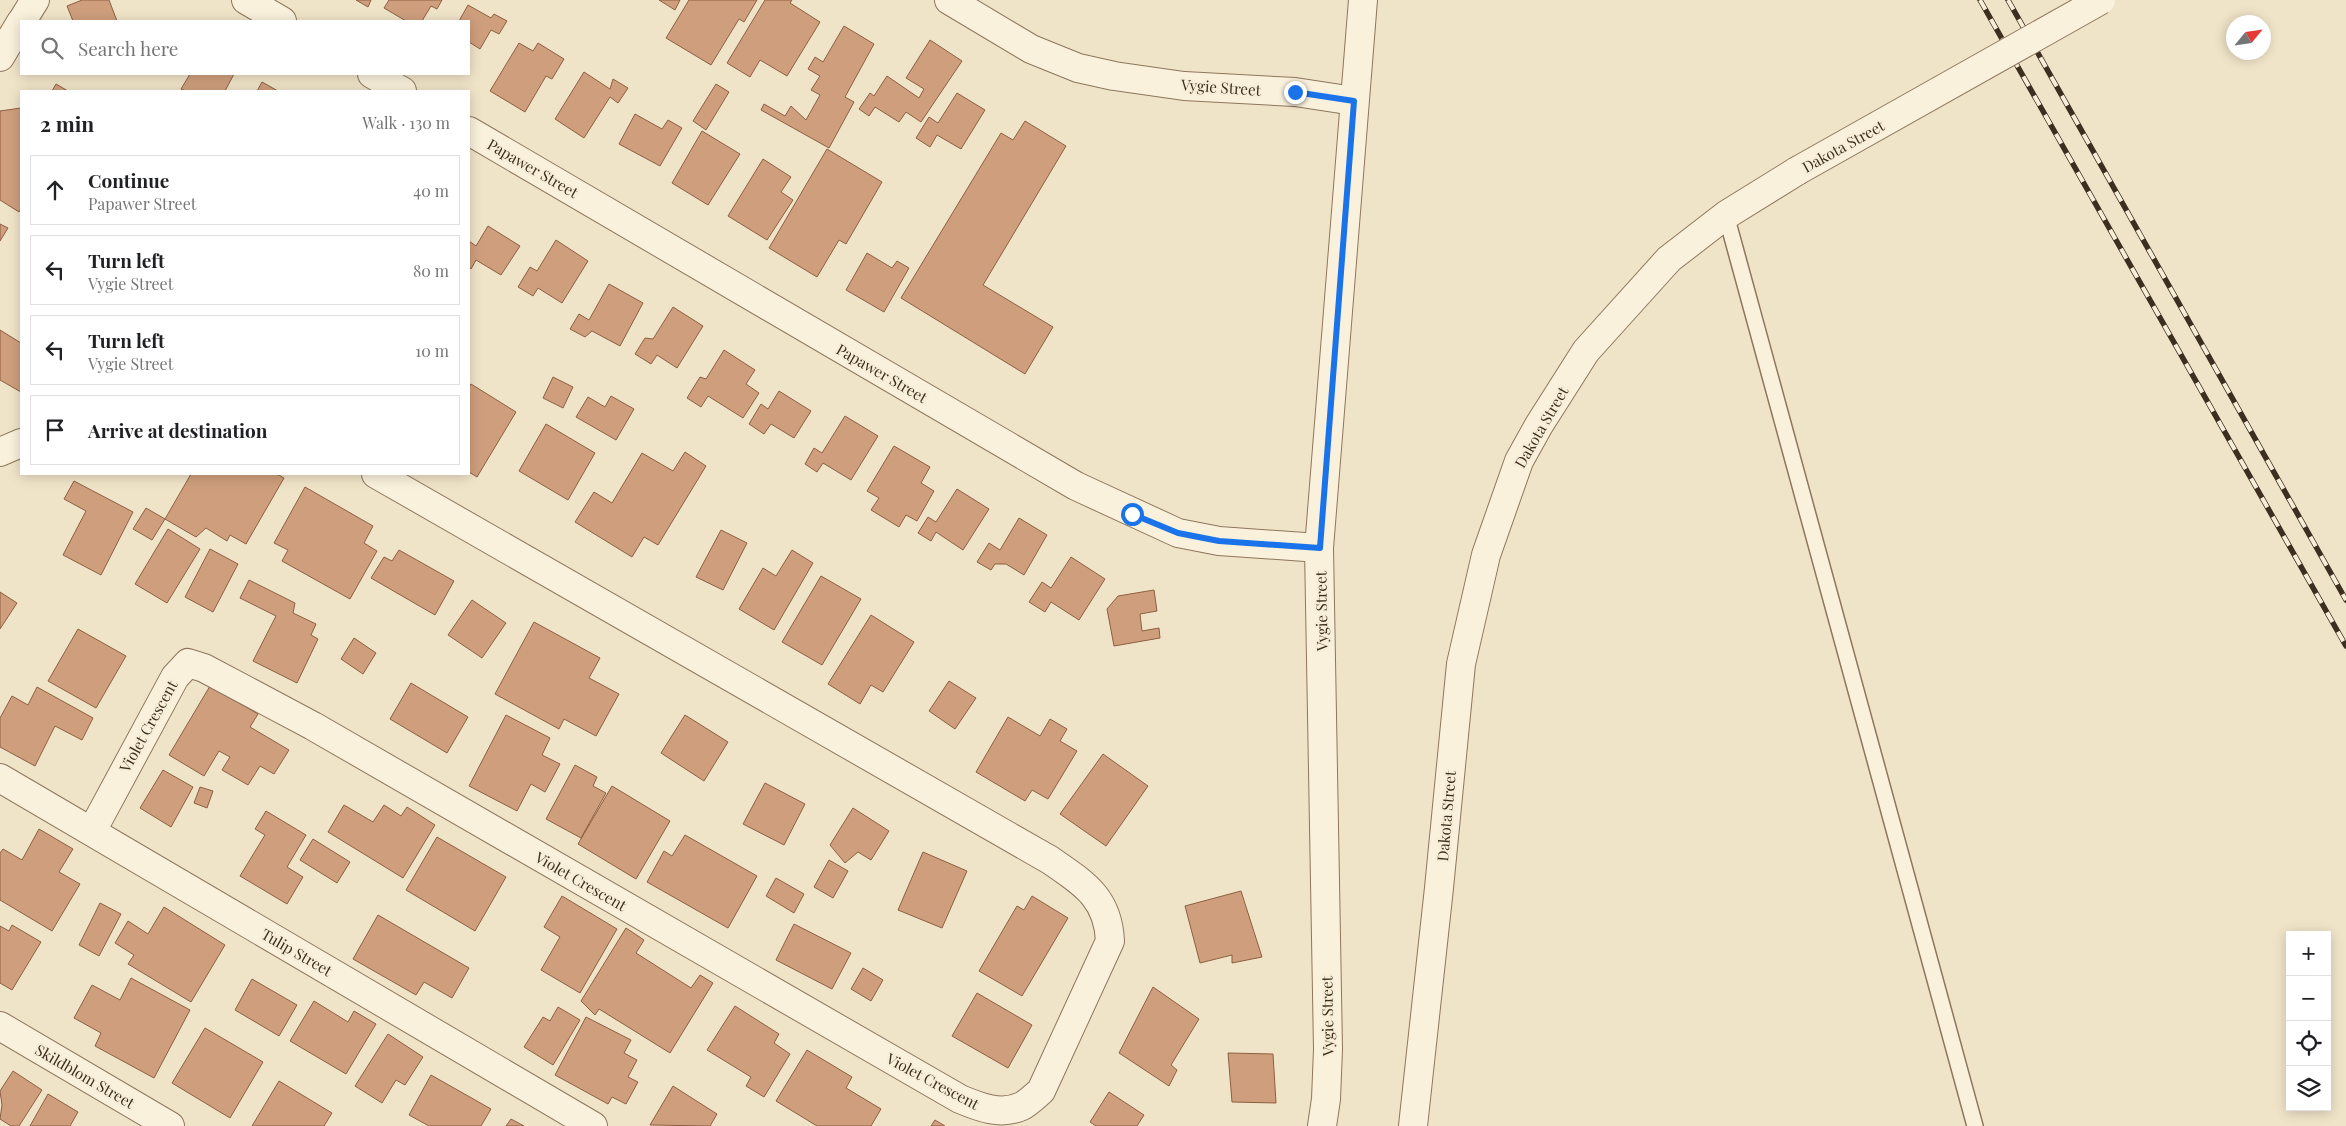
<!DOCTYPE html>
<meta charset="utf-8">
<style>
body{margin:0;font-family:"Playfair Display",serif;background:#f2f2f2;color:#202124}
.controls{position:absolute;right:15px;bottom:15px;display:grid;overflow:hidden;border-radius:0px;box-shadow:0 2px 12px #0003}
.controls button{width:45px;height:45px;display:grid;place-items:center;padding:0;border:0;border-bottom:1px solid #e0e0e0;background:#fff;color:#202124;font:25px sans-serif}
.compass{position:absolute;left:2226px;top:15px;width:45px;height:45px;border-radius:50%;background:#fff;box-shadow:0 2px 12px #0003;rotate:61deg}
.stop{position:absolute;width:15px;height:15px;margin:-11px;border:4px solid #1a73e8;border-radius:50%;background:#fff}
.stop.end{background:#1a73e8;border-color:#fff;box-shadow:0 1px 5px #0008}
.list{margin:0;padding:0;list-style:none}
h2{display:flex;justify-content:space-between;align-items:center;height:65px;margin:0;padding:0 20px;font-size:21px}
h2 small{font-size:16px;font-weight:400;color:#757577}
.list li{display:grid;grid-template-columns:32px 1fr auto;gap:15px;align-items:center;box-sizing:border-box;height:70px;margin:0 10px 10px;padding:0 10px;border:1px solid #e0e0e0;border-radius:0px}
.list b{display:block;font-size:19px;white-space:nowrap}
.list p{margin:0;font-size:16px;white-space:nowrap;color:#757577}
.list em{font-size:16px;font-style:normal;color:#757577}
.icon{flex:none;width:28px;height:28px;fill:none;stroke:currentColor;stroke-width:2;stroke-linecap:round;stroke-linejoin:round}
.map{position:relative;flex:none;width:2346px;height:1126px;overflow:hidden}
.search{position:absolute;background:#fff;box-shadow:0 2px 12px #0003;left:20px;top:20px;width:450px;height:55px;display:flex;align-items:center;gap:12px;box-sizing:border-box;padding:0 18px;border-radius:0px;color:#757577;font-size:19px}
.panel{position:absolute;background:#fff;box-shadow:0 2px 12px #0003;left:20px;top:90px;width:450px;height:385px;border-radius:0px}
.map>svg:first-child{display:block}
</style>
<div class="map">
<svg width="2346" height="1126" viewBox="0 0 2346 1126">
<rect width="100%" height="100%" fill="#f0e4c8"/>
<!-- building -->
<path fill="#cf9f7d" stroke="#8d5f41" d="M82 0H109L117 21H73L67 6Z
M356 0H371L368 7Z
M389 0H442L437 9 431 6 422 21H406L384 8Z
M659 0H680L675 10Z
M689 0H757L744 22 739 19 711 65 666 38Z
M765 0H792L790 3 820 22 787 76 760 60 750 77 727 63Z
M468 5 491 18 494 14 507 21 499 34 491 30 480 49 469 42V21H459Z
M844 26 874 44 845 97 854 102 829 148 761 110 764 104 785 116 791 106 806 120 820 95 811 90 820 76 808 69 815 57 823 62Z
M930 40 962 61 921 122 906 112 899 122 875 107 869 116 859 109 870 93 874 96 887 76 919 98 924 89 906 78Z
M519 43 533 51 538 43 564 59 552 79 546 76 525 112 490 91Z
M584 72 610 89 613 79 628 88 618 103 610 97 584 138 555 119Z
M190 74H234L225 91H185L181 89Z
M262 82 278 91H257Z
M56 84 68 91H52Z
M716 84 729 92 706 130 693 121Z
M957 93 985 110 961 149 937 135 930 147 916 138 929 117 938 123Z
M21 108V208L19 212 0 200V111Z
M635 114 662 129 668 120 682 128 660 166 619 144Z
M1025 121 1066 146 983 285 1053 327 1025 374 901 298 1001 133 1013 140Z
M702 131 740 154 708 205 672 183Z
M827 149 882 182 846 244 839 240 817 277 769 248Z
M763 159 791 177 781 192 793 200 767 240 728 216Z
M0 224 8 228 0 241Z
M488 226 520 246 501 275 476 260 471 269 469 267V241L476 246Z
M556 240 588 261 562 303 538 288 533 296 518 287 530 267 537 271Z
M867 253 892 268 897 261 909 268 884 312 846 290Z
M609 284 643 303 620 346 592 331 585 337 570 329 579 314 589 320Z
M673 307 703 326 677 368 657 355 651 364 635 354 645 338 653 339Z
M0 330 21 343V392L0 380Z
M724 350 755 370 746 384 759 393 743 418 708 396 701 407 687 398 700 377 706 379Z
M553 377 573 387 563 408 543 398Z
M471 384 516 412 477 477 469 472V388Z
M779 391 811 411 794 438 771 424 764 434 749 424 761 404 768 409Z
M611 396 634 409 616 440 576 417 588 397 605 407Z
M845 416 878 436 851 480 823 463 817 472 805 464 814 448 822 453Z
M546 424 595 453 568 500 519 471Z
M894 446 930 467 921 483 934 491 917 521 906 515 899 527 871 510 879 498 867 491Z
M685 452 706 466 658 545 644 537 632 557 575 522 594 492 612 503 642 453 673 471Z
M191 474H277L284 478 246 544 230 535 227 541 206 528 196 537 165 519Z
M74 481 133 512 101 575 63 555 86 511 64 499Z
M305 487 373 526 364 543 377 551 350 599 282 561 288 550 274 543Z
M957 489 989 509 963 550 936 532 931 541 918 533 928 517 936 522Z
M146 508 165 519 152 540 133 529Z
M1019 518 1047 535 1024 575 1006 564H995L991 570 977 562 989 543 1000 550Z
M168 529 200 549 167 603 135 584Z
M721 530 747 543 723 590 696 577Z
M210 549 238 564 213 612 185 597Z
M399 550 454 581 435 615 371 578 384 557 392 561Z
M792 550 813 563 774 630 739 609 763 568 776 576Z
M1071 557 1105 579 1079 620 1051 602 1045 612 1029 602 1042 582 1051 588Z
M821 576 861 599 822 665 782 642Z
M249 580 295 603 293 613 316 624 311 635 318 639 297 683 253 661 276 616 240 598Z
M1154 590 1157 611 1140 614 1142 631 1159 628 1160 638 1114 646 1107 609 1118 596Z
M0 592 17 603 0 629Z
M472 600 506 623 482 658 448 635Z
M871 615 914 642 883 692 871 685 860 704 828 684Z
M534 622 600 658 589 678 619 694 596 736 564 719 559 729 495 694Z
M78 629 126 656 96 708 48 681Z
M354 638 376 653 363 674 341 659Z
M949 681 976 698 955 729 929 711Z
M411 683 468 717 447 753 390 719Z
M210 686 258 714 250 727 289 750 274 774 260 766 248 785 222 770 230 757 219 751 204 776 169 755Z
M37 687 93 718 82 740 55 726 35 766 0 747V718L12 696 28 705Z
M506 715 550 738 542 755 560 764 545 792 531 784 517 811 469 786Z
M685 715 728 742 704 781 661 753Z
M1008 717 1040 736 1050 719 1067 729 1060 741 1077 751 1048 799 1032 790 1025 801 976 772Z
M1103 754 1148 786 1106 846 1060 814Z
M575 765 597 777 593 786 606 793 581 838 546 819Z
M163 770 193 787 171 827 140 808Z
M765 783 805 804 784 845 743 824Z
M612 786 670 821 636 879 578 844Z
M200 787 213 791 207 808 194 803Z
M344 805 373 822 384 805 401 816 407 807 435 825 403 878 328 832Z
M853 808 889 831 871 860 858 852 845 863 830 845Z
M266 811 306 835 287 867 303 877 287 904 240 876 265 835 255 829Z
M39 829 73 849 59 872 80 884 52 931 0 900V853L3 849 22 860Z
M685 835 757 876 728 928 647 882 664 851 672 856Z
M437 837 506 877 475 931 406 890Z
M313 839 350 862 337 883 300 860Z
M923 852 967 871 942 928 898 910Z
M829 860 848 871 833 898 814 887Z
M776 878 804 894 794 913 766 896Z
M1241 891 1262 957 1232 963V955L1200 963 1185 906Z
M562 896 617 929 580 993 541 970 560 937 544 927Z
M1032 896 1068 918 1022 996 979 971 1017 906 1024 910Z
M100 903 121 914 99 956 79 945Z
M164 907 225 945 191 1002 128 964 134 955 115 943 128 921 148 934Z
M378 915 469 968 452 998 424 982 416 995 353 959Z
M794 924 851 953 832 989 776 960Z
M12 925 41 942 12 990 0 983V926L9 931Z
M626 928 644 940 636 953 691 988 700 975 713 983 670 1053 599 1009 595 1015 581 1001Z
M863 968 883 980 871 1001 851 989Z
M131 978 190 1010 154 1078 95 1046 101 1033 74 1018 92 985 120 1000Z
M252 979 297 1005 279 1036 235 1010Z
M1153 987 1199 1019 1171 1065 1177 1070 1169 1086 1119 1053Z
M977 993 1032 1025 1008 1068 952 1036Z
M314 1001 348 1022 354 1011 376 1024 346 1074 290 1041Z
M735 1006 779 1034 774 1043 790 1054 764 1097 746 1086 751 1077 707 1050Z
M558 1007 580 1020 553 1065 524 1047 543 1017 550 1021Z
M586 1017 631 1040 624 1053 637 1060 628 1077 638 1082 626 1104 612 1097 608 1104 555 1075Z
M205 1028 263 1062 230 1118 172 1083Z
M388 1034 423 1057 405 1085 396 1080 382 1103 355 1086Z
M807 1050 852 1077 846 1088 881 1109 871 1126H817L776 1101Z
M1228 1053 1273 1054 1276 1103 1232 1102Z
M13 1071 42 1090 19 1126H11L0 1119 2 1105 0 1091Z
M431 1075 491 1109 481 1126H429L409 1115Z
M279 1081 332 1113 324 1126H252Z
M673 1086 717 1114 710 1126 650 1125Z
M1109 1092 1144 1115 1137 1126H1096L1090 1122Z
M48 1094 78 1112 70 1126H30Z
M511 1119 524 1126H506Z
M935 1120 945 1126H931Z"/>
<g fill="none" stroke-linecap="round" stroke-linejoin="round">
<defs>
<path id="service" d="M1726 215 1975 1126"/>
<path id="minor" d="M246 0 282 21
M949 0 1031 49 1078 68 1114 76 1184 86 1295 92 1354 101
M22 21 35 0
M0 57 21 22
M372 74 402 91
M469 131 1076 486 1178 533 1219 541 1319 548
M0 452 21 443
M0 778 593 1126
M92 831 175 677 188 663 204 668 313 726 960 1099C979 1107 1001 1116 1022 1106 1028 1103 1035 1096 1041 1091L1110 941C1108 897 1083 883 1050 860L376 474
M0 1026 170 1126"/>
<path id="tertiary" d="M1322 1126 1326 1099 1328 1049 1319 548 1363 0
M1413 1126 1439 888 1461 664 1486 555 1519 461 1539 425 1586 351 1669 259 1726 215 1797 171"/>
</defs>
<!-- service casing -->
<use href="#service" stroke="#8d765c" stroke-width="18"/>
<!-- minor casing -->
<use href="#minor" stroke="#8d765c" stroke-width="30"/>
<!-- tertiary casing -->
<use href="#tertiary" stroke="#8d765c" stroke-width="30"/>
<!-- service -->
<use href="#service" stroke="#faf1dc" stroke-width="15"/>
<!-- minor -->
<use href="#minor" stroke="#faf1dc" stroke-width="28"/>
<!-- tertiary -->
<use href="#tertiary" stroke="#faf1dc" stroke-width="28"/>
<defs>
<path id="rail" d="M1980 0 2346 646
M2008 0 2346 600"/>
</defs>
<!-- rail casing -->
<use href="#rail" stroke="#3d2e20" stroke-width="5.5"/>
<!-- rail -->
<use href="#rail" stroke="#f7eed8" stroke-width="4" stroke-dasharray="11" stroke-linecap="butt"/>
<defs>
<path id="tertiary-bridge" d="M1797 171 2101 0"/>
</defs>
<!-- tertiary-bridge casing -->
<use href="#tertiary-bridge" stroke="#8d765c" stroke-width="30" stroke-linecap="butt"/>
<!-- tertiary-bridge -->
<use href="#tertiary-bridge" stroke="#faf1dc" stroke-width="28"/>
</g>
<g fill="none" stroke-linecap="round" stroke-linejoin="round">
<!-- route -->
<path stroke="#1a73e8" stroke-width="6" d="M1132 514 1178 533 1219 541 1320 548 1354 101 1295 92"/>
</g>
<g text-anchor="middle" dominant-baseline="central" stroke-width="4.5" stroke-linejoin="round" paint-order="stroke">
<!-- street labels -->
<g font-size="15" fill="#3d2e20" stroke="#f7eed8">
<text transform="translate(1221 87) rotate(4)">Vygie Street</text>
<text transform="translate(1843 146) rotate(-29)">Dakota Street</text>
<text transform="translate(533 168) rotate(30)">Papawer Street</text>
<text transform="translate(882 373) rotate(30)">Papawer Street</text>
<text transform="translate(1541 427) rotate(-60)">Dakota Street</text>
<text transform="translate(1321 611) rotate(-91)">Vygie Street</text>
<text transform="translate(148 726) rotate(-61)">Violet Crescent</text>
<text transform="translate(1446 816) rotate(-85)">Dakota Street</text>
<text transform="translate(581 881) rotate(30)">Violet Crescent</text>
<text transform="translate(297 952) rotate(30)">Tulip Street</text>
<text transform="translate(1327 1016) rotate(-91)">Vygie Street</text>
<text transform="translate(85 1076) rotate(30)">Skildblom Street</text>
<text transform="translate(933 1081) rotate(28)">Violet Crescent</text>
</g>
</g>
</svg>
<div class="controls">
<button>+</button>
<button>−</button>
<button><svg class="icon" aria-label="locate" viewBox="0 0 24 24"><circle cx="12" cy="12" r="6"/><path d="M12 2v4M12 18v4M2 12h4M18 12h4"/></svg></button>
<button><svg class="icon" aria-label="layers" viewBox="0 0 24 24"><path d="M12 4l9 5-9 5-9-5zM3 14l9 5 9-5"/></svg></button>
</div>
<svg class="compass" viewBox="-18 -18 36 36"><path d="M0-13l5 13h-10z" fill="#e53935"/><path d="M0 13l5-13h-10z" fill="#757577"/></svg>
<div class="stop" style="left:1132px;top:514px"></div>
<div class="stop end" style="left:1295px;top:92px"></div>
<div class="search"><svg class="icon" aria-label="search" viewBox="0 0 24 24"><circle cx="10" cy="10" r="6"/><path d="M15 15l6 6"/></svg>Search here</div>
<section class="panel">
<h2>2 min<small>Walk · 130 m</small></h2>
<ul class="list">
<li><svg class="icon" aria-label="ahead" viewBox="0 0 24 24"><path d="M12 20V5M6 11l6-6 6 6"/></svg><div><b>Continue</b><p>Papawer Street</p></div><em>40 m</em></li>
<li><svg class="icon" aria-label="left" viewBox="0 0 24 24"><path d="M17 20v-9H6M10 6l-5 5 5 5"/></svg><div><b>Turn left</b><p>Vygie Street</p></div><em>80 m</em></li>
<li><svg class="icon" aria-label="left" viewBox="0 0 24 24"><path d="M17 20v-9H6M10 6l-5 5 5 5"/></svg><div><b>Turn left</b><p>Vygie Street</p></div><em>10 m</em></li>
<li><svg class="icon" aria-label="arrive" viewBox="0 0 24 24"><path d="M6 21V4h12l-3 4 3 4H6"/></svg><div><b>Arrive at destination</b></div></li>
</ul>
</section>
</div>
